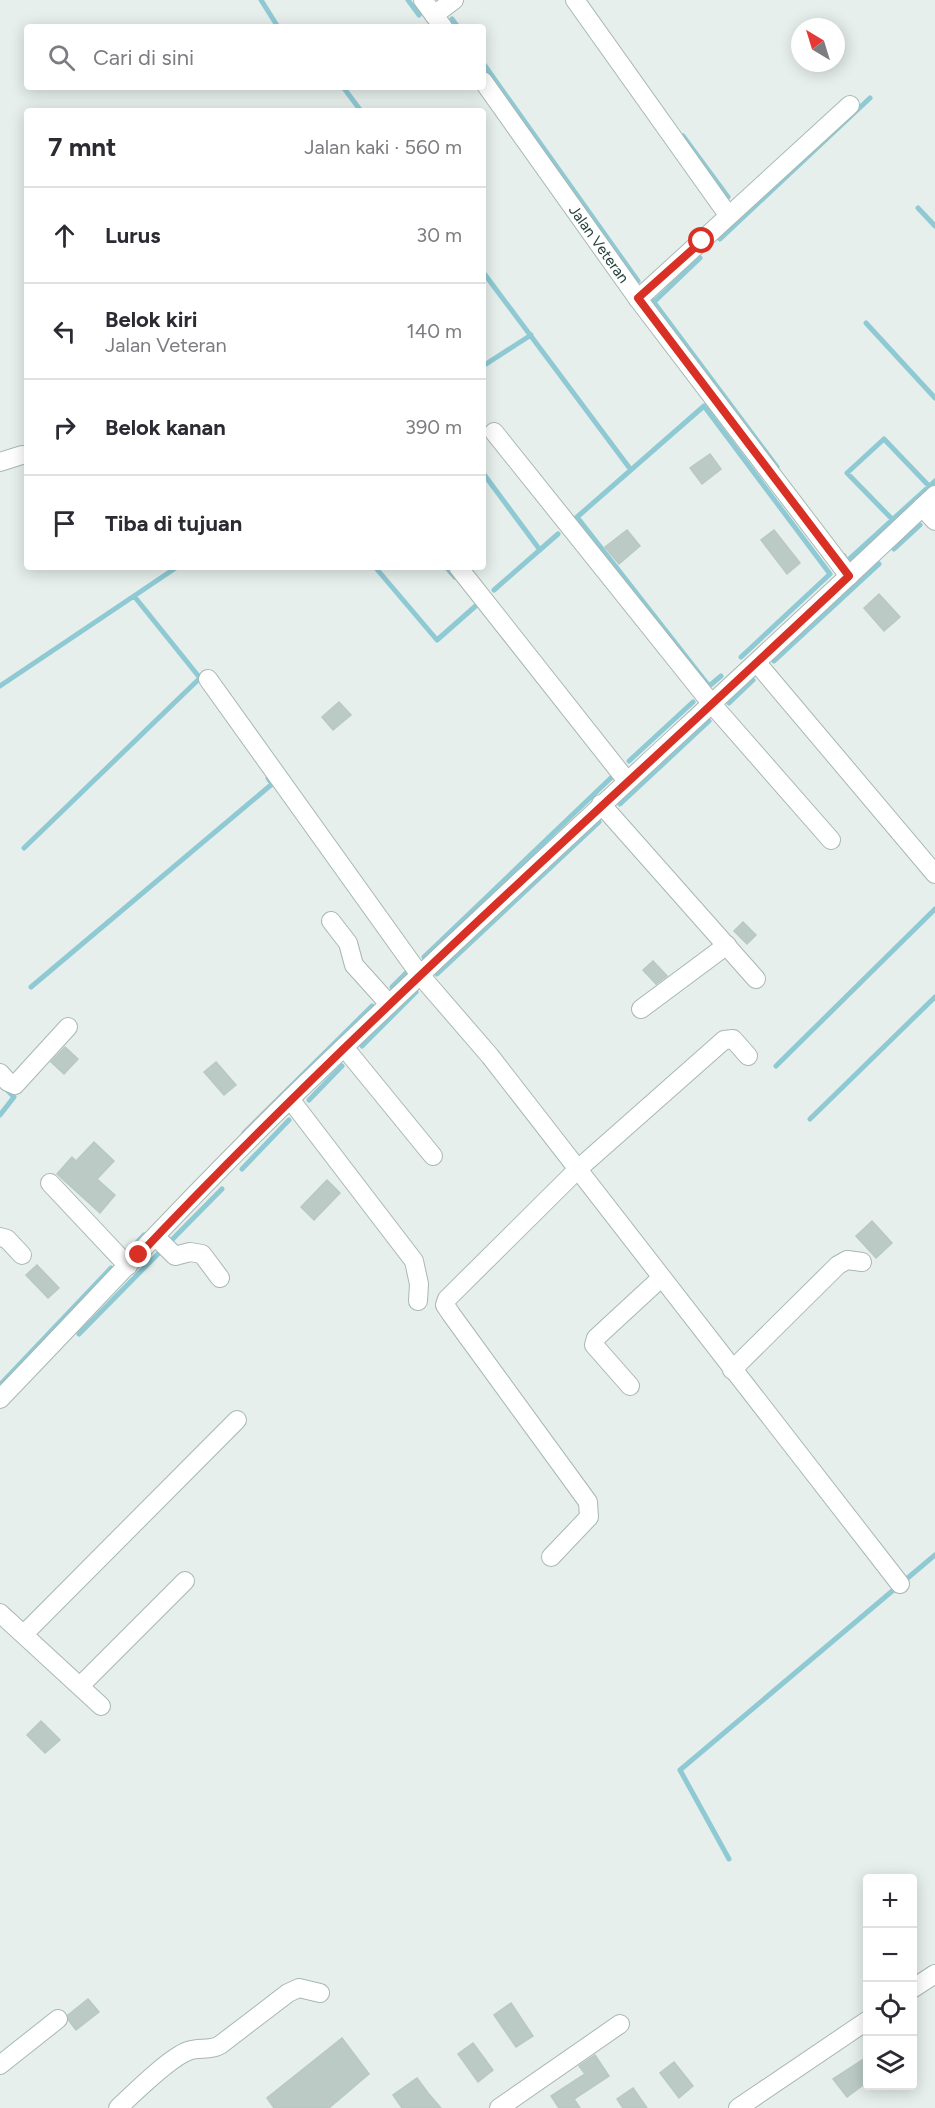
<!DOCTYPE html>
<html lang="id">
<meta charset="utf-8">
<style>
body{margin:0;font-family:Figtree,sans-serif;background:#f2f2f3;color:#2b2b33}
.controls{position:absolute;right:18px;bottom:18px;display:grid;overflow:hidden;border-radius:6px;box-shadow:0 3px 15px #0003}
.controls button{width:54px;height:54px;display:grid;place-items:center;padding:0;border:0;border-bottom:2px solid #e1e1e2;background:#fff;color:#2b2b33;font:30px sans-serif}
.compass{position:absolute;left:791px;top:18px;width:54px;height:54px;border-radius:50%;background:#fff;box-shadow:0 3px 15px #0003;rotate:322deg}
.stop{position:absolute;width:18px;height:18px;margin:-14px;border:4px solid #d93025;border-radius:50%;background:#fff}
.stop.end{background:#d93025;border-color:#fff;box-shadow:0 2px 6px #0008}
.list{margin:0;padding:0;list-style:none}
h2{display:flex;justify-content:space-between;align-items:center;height:78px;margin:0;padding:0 24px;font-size:26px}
h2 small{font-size:20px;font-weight:400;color:#7c7c81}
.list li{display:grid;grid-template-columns:39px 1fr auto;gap:18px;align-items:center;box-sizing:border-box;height:96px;padding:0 24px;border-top:2px solid #e1e1e2}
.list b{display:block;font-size:22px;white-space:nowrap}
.list p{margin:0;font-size:20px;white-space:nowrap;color:#7c7c81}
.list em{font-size:20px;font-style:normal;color:#7c7c81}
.icon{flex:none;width:33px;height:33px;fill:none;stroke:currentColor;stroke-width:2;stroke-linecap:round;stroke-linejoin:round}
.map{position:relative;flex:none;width:935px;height:2108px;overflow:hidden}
.search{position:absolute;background:#fff;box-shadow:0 3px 15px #0003;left:24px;top:24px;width:462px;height:66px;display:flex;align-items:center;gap:15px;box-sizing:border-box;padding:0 21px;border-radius:6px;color:#7c7c81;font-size:22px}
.panel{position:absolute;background:#fff;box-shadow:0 3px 15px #0003;left:24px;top:108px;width:462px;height:462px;border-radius:6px}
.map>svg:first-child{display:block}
</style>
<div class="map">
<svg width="935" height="2108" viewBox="0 0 935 2108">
<rect width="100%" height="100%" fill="#e6efeb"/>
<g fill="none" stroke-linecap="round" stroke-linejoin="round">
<!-- stream -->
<path stroke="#8ec9d4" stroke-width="5" d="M261 0 278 27
M408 0 419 15
M452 19 458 27
M483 63 638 281
M343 87 361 111
M683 136 728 197
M918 208 935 226
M720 239 870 98
M483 272 631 470
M653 301 777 467
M654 302 700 258
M866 323 935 398
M483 366 531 335
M483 473 540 550
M577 517 709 686
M576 518 704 406 830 574 741 657
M892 519 847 473 884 439 929 486
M894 549 920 525
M844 556 847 561 935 481
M375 567 437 640 479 603
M446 567 455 577
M494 590 558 534
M134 596 177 567
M774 661 879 564
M0 686 134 596 200 678 24 848
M708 687 721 676
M729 703 753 680
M629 761 693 702
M620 804 709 721
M424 957 615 774
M437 974 599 822
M31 987 272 784 268 778
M392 987 410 969
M362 1046 416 992
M776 1066 935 909
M309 1100 342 1066
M0 1115 14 1097 5 1088
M810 1119 935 997
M244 1133 372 1006
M242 1169 289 1120
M131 1249 144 1235
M79 1334 222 1189
M0 1385 111 1268
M729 1859 680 1770 935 1555"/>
</g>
<!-- building -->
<path fill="#bbcac4" stroke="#b8c9c2" stroke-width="1.5" d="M710 454 721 469 702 484 690 468Z
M627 530 640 546 619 564 605 547Z
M774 530 800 563 787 574 761 540Z
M879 594 900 617 884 631 864 608Z
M339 702 351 715 333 730 322 717Z
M743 922 756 935 747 944 734 931Z
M653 961 667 976 656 984 643 970Z
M65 1047 78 1059 64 1074 51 1062Z
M216 1062 236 1085 224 1095 204 1072Z
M94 1142 114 1161 97 1179 115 1195 100 1213 57 1174 72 1157 76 1161Z
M327 1180 340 1193 314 1220 301 1207Z
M872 1221 892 1243 876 1258 856 1236Z
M37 1265 59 1288 48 1298 26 1275Z
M41 1721 60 1740 45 1753 27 1735Z
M88 1999 99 2012 76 2030 69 2021 68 2015Z
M511 2003 533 2036 516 2047 494 2015Z
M342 2038 369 2074 329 2108H274L267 2098Z
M473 2043 493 2070 478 2082 458 2054Z
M595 2055 609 2076 574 2099 580 2108H559L551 2096 585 2074 579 2066Z
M867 2057V2082L847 2097 833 2079Z
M674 2062 693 2086 679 2098 660 2073Z
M417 2078 428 2093 441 2108H402L393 2095Z
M633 2088 647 2108H623L617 2099Z"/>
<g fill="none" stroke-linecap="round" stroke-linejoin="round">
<defs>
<g id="minor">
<path d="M423 0 443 27"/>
<path d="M575 0 728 215"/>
<path d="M434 15 454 0"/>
<path id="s1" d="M483 81 638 299 849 576"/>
<path d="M638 299 850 105"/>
<path d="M494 432 711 703 831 840"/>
<path d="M0 462 22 455"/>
<path d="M922 507 935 521"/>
<path d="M458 567 627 781"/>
<path d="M757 663 935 874"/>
<path d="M208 679 420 975 490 1056 900 1584"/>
<path d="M601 804 756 979"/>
<path d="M331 921 348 943 354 965 389 1004"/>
<path d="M641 1009 727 945"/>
<path d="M344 1047 433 1156"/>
<path d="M0 1073 8 1082 15 1085 68 1027"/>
<path d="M290 1099 414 1261 419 1284 418 1301"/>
<path d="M50 1183 128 1266"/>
<path d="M0 1237 7 1239 22 1255"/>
<path d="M156 1237 175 1256 190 1252 202 1254 220 1278"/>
<path d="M732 1370 838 1265 847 1260 862 1262"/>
<path d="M630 1386 594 1345 596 1338 661 1278"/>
<path d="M0 1399C106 1289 209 1176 319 1071 522 876 731 688 935 495"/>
<path d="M551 1557 589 1517 588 1502 451 1314 445 1305 447 1299 577 1170 724 1040 733 1039 748 1056"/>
<path d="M0 1613 101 1706"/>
<path d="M25 1633 237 1420"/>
<path d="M80 1686 185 1581"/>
<path d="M912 1989 935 1974"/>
<path d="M0 2065 58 2019"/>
<path d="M118 2108C134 2093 169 2058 188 2051 199 2047 210 2051 220 2045L288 1993 299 1988 320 1993"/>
<path d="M499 2108 620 2024"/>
<path d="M738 2108 868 2020"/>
</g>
</defs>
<!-- minor casing -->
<use href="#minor" stroke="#a8b8b2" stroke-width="20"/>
<!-- minor -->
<use href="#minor" stroke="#fff" stroke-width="18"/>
</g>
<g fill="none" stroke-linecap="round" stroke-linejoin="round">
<!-- route -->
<path stroke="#d93025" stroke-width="8" d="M139 1255C364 1017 611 801 849 576L638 298 702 241"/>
</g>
<g text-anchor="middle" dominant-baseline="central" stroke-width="4.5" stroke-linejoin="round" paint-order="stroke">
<!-- street labels -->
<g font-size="15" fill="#24423a" stroke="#f7fbf9">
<text stroke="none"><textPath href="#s1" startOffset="200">Jalan Veteran</textPath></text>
</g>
</g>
</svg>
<div class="controls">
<button>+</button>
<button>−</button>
<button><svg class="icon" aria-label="locate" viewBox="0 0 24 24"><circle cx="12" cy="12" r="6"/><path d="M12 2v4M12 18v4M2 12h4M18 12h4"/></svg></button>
<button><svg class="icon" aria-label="layers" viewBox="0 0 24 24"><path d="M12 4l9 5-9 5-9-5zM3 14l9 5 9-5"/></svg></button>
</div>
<svg class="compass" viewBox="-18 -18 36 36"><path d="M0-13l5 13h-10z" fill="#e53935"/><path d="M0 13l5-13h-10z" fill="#7c7c81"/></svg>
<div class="stop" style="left:702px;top:241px"></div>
<div class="stop end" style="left:139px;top:1255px"></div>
<div class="search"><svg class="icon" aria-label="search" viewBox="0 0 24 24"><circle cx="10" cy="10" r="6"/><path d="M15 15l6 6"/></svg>Cari di sini</div>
<section class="panel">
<h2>7 mnt<small>Jalan kaki · 560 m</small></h2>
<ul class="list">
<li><svg class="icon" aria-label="ahead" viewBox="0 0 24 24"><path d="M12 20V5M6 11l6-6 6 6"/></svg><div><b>Lurus</b></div><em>30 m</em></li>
<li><svg class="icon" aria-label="left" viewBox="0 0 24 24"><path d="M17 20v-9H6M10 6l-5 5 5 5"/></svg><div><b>Belok kiri</b><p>Jalan Veteran</p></div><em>140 m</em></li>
<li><svg class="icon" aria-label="right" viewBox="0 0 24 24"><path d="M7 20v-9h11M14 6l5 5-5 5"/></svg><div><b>Belok kanan</b></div><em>390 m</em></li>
<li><svg class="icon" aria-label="arrive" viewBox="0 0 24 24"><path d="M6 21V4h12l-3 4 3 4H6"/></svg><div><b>Tiba di tujuan</b></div></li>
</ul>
</section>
</div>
